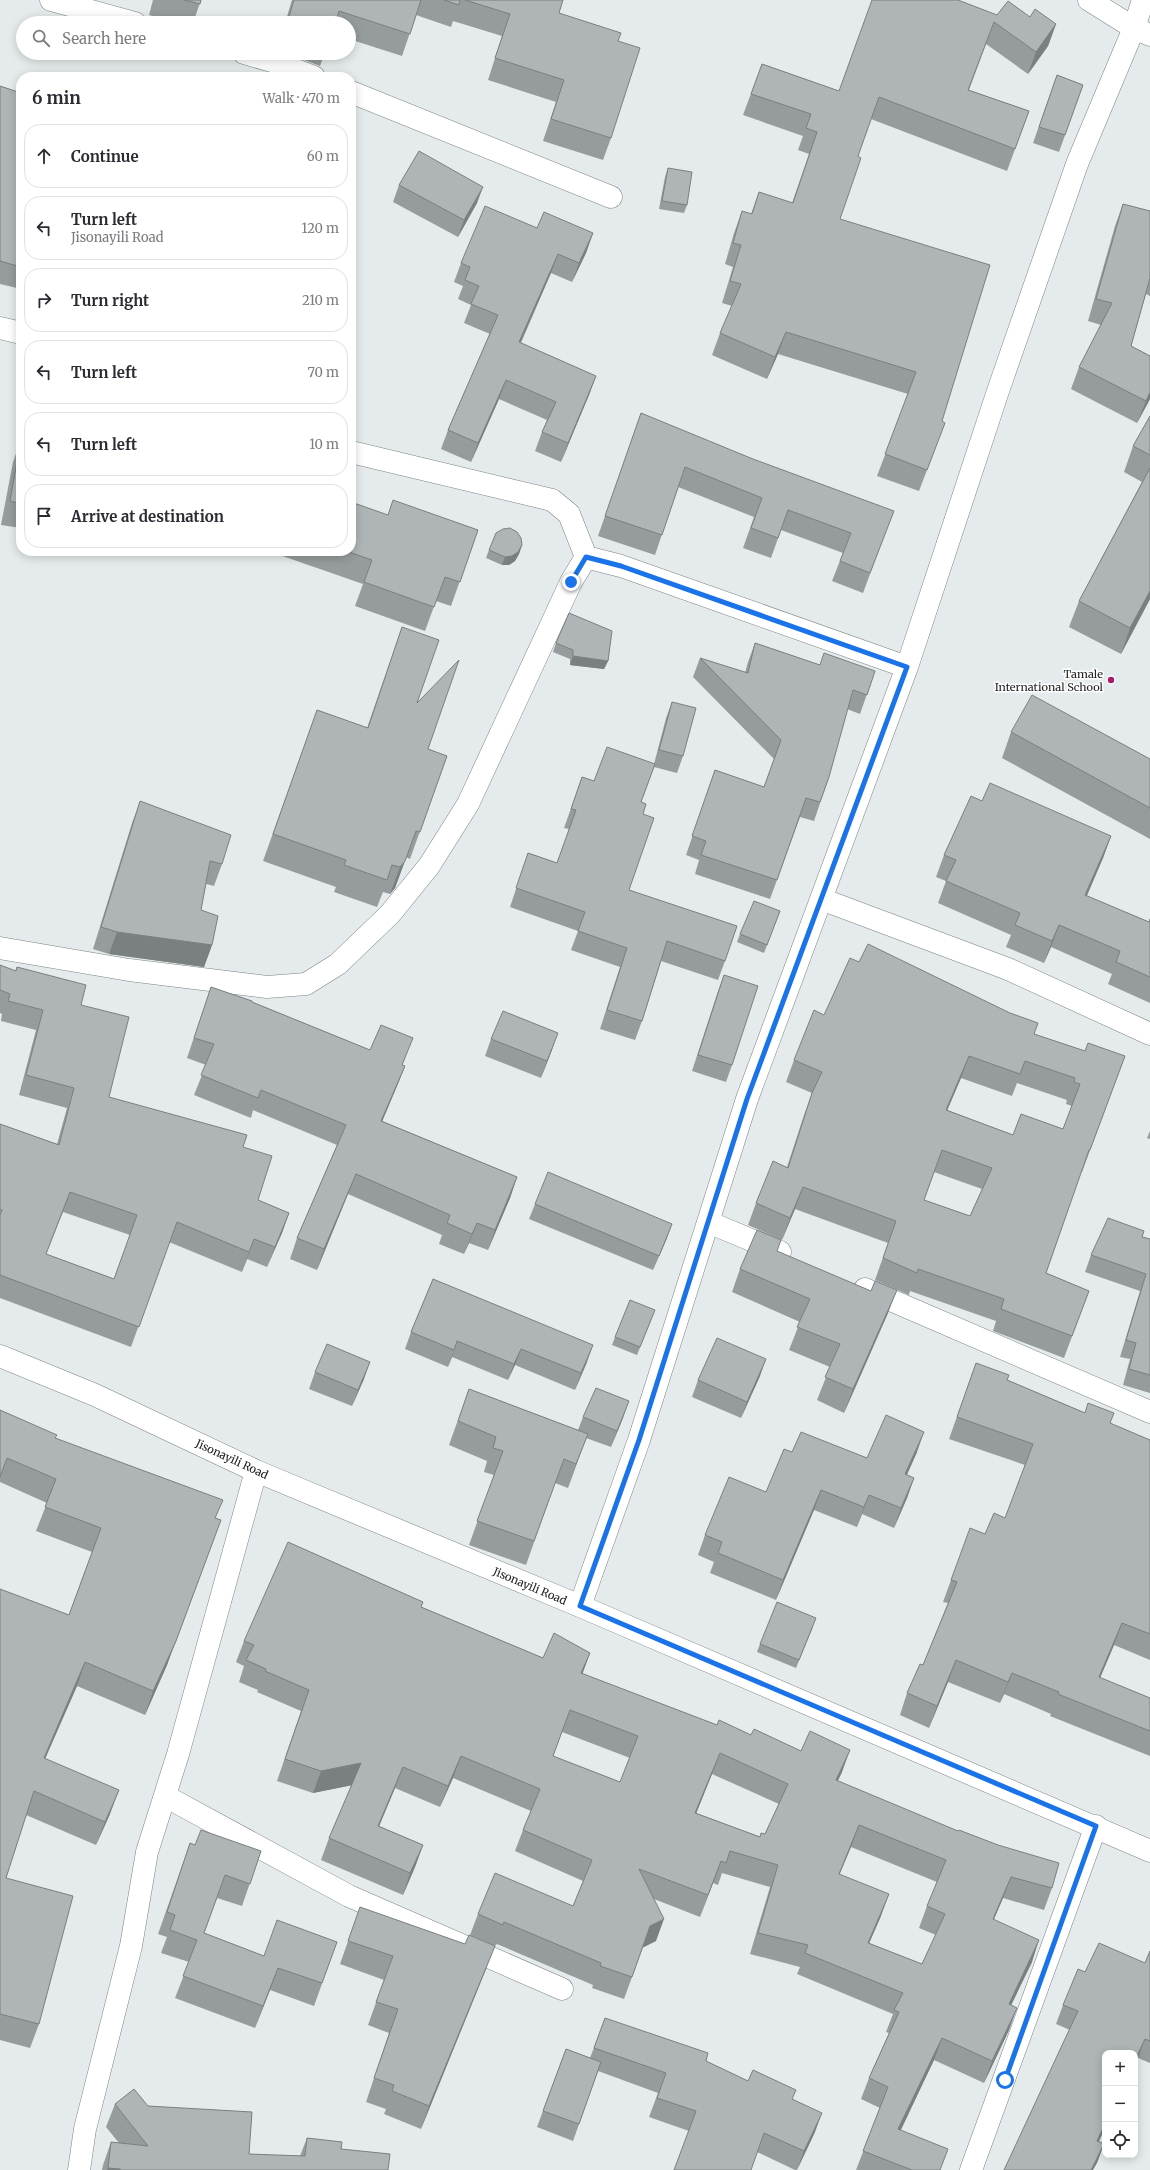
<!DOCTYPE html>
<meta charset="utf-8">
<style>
body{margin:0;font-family:Merriweather,serif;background:#f2f2f3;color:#2b2b33}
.controls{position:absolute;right:12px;bottom:12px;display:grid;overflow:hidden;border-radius:8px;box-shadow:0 2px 10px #0003}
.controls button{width:36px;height:36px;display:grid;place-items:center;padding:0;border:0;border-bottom:1px solid #e1e1e2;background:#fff;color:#2b2b33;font:20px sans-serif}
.stop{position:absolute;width:12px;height:12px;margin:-9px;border:3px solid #1a73e8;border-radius:50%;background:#fff}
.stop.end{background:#1a73e8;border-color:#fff;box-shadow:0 1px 4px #0008}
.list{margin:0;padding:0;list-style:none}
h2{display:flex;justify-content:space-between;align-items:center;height:52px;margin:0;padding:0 16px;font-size:17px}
h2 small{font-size:13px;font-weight:400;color:#7c7c81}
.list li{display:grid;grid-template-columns:26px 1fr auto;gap:12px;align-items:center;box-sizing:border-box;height:64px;margin:0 8px 8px;padding:0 8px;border:1px solid #e1e1e2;border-radius:16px}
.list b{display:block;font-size:15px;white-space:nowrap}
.list p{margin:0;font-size:13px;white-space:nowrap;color:#7c7c81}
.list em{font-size:13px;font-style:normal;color:#7c7c81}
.icon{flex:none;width:22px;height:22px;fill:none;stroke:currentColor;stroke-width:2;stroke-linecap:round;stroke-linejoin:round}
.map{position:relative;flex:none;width:1150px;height:2170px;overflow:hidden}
.search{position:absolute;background:#fff;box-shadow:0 2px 10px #0003;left:16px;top:16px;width:340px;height:44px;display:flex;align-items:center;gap:10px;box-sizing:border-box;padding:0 14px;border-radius:22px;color:#7c7c81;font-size:15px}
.panel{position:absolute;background:#fff;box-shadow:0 2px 10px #0003;left:16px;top:72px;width:340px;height:484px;border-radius:16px}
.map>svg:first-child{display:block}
</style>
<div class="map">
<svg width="1150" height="2170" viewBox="0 0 1150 2170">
<rect width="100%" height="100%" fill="#e5ebec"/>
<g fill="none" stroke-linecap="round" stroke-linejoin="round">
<defs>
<path id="minor" d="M51 0 135 23
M1089 0 1134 28 1150 35
M244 53 275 62 314 77
M351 92 611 197
M0 328 21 333
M351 452 552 500 569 514 586 557 621 566 907 667
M821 899 1008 969 1150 1034
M0 948 129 970 267 987 306 984 338 964 390 914 429 866 468 804 571 582 586 557
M708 1222 780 1252
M865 1289 1150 1412
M0 1356 95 1395 256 1471 580 1606 1150 1851
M580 1606 639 1440 747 1099 907 667 998 391 1077 164 1134 28 1143 0
M165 1796 349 1896 562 1989
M79 2170 85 2129 131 1946 147 1852 178 1754 256 1471
M971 2170 1096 1826"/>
</defs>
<!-- minor casing -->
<use href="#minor" stroke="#7d8383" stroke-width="23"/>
<!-- minor -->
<use href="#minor" stroke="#fff" stroke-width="22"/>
</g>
<!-- wall -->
<path fill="#969c9d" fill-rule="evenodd" d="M153 0H201L193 23H180L149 15Z
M292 0H563L559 13 618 41 611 138 603 160 543 141 556 102 488 80 502 36 453 21 451 27 416 15 402 56 349 39V23H285Z
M997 15 1030 17 1056 24 1048 46 1028 74 986 44 969 90 1029 111 1007 171 871 119 858 156 840 219 942 421 937 444 919 491 877 476 908 394 778 354 767 379 712 355 720 333 732 306 722 303 733 267 725 264 734 233 742 211 751 214 759 192 792 203 809 154 798 150 803 136 743 115 762 64 839 91Z
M286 53H325L320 66Z
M1057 75 1083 85 1059 152 1033 143Z
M0 86 21 93V289L0 284Z
M668 168 687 205 684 213 659 209 665 177Z
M399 185 477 203 458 237 393 202Z
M1123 204 1150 211V296L1146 294 1131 346 1150 356V399L1137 423 1071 389 1079 367 1101 325 1088 321 1115 226Z
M537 228 593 233 586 253 572 282 551 273 521 343 596 376 589 395 561 462 535 451 542 432 547 420 499 399 471 462 441 449 448 430 490 334 464 323 471 305 458 299 463 286 454 282 461 263Z
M641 413 886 531 863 593 832 581 843 553 781 530 771 558 743 548 754 517 678 487 655 555 598 536Z
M1150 416V599L1121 654 1069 627 1079 601 1142 482 1124 472 1133 446Z
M21 439V528L1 525 13 462Z
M388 515 478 530 451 606 436 601 425 631 355 606 363 584 268 551H351Z
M522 545 519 554 515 561 509 565H502L486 558 489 550Z
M402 627 417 703 428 749 447 756 410 859 406 857 395 888 390 894 383 892 377 907 334 892 336 887 263 861 317 710 367 728Z
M556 643 608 661 604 669 570 665V659L553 652Z
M755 643 820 665 875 671 860 714 847 709 829 777 814 821 800 817 770 899 695 874 699 860 686 855 715 770 764 787 774 759 693 677 700 658 745 673 748 662Z
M672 702 683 756 677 773 654 767 641 802 643 814 629 890 725 961 718 980 661 961 642 1021 635 1040 600 1029 620 967 571 950 578 931 510 907 528 853 557 863 569 829 564 828 582 777 594 781 654 764 666 718Z
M1011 732 1150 759V839L1002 758Z
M982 801 1111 836 1103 858 1087 896 1149 922 1150 919V1003L1108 984 1112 974 1051 947 1044 963 1006 947 1011 935 938 903 946 881 936 877 944 855Z
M140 802 222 864 214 886 206 884 201 910 212 945 204 967 109 954 93 949 132 823Z
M780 911 764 953 737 942 740 934Z
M0 965 15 971 17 967 81 1005 109 1097 243 1147 258 1200 289 1213 282 1233 267 1267 247 1259 242 1272 169 1242 131 1347 0 1298V1124L57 1144 67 1108 19 1095 36 1030 1 1021 2 1014 0 1013ZM63 1212 130 1235 114 1279 46 1254Z
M724 975 732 1065 726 1082 692 1071 718 991Z
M211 987 252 1002 370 1050 405 1058 402 1065 405 1066 397 1086 382 1121 517 1177 510 1198 488 1250 469 1243 464 1254 439 1244 442 1235 348 1194 317 1270 290 1259 297 1238 337 1145 253 1110 251 1118 194 1095 206 1065 187 1058Z
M824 1015 1034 1034 1085 1051 1125 1056 1082 1172H1081L1046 1273 1089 1291 1064 1358 993 1331 996 1321 910 1291 909 1295 875 1280 888 1243 795 1209 782 1240 748 1225 756 1203 787 1167 804 1115 812 1093 786 1082 794 1060ZM961 1078 1012 1096 1017 1083 1067 1100 1066 1104 1072 1106 1063 1129 1013 1135 947 1110ZM934 1172 982 1189 970 1216 924 1200Z
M491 1039 552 1050 541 1078 485 1056Z
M1150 1131V1139L1147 1138Z
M535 1204 667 1238 653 1270 529 1219Z
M1142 1237 1150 1239V1393L1123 1385 1130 1359 1120 1357 1140 1291 1085 1272 1091 1255Z
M777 1251 888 1313 844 1413 817 1400 830 1367 789 1350 800 1322 732 1292 740 1269Z
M433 1279 587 1362 575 1390 515 1365 508 1380 452 1357 448 1367 405 1349 411 1332Z
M652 1318 637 1355 612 1345 615 1337Z
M976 1363 1007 1380 1150 1440V1660L1114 1645 1100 1678 1150 1698V1756L1050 1716 1051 1714 1004 1694 1000 1703 948 1682 929 1728 900 1715 907 1693 923 1665 948 1603 943 1602 951 1580 985 1534 1005 1518 1025 1465 949 1439Z
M315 1372 364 1379 352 1406 309 1389Z
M760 1376 741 1418 692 1397 698 1380Z
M469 1389 578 1430 583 1417 623 1418 611 1447 586 1438 568 1488 555 1483 526 1565 469 1545 494 1475 484 1472 487 1461 449 1445Z
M0 1410 216 1518 167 1665 145 1715 77 1686 45 1758 110 1814 96 1845 26 1815 6 1878 39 2024 30 2048 0 2040V1590L69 1615 92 1552 36 1531 47 1503 0 1482Z
M792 1452 867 1458 917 1452 907 1475 914 1478 907 1498 894 1528 862 1514 857 1527 814 1510 776 1600 710 1573 714 1562 698 1555 705 1535 766 1492Z
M421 1607 543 1658 590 1653 582 1674 717 1725 751 1735 842 1772 837 1781 1052 1888 1044 1910 1003 1898 994 1919 1032 1962 1011 2005 1009 2030 984 2083 934 2060 900 2130 941 2170H856L880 2108 861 2099 869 2078 889 2033 886 2032 893 2014 797 1974 800 1967 750 1954 770 1887 722 1873 718 1885 713 1883 700 1917 654 1899 656 1941 643 1947 624 1999 592 1988 593 1985 497 1944 495 1946 470 1935 478 1914 573 1906 583 1881 515 1851 523 1830 531 1811 453 1778 440 1807 395 1788 379 1826 423 1845 415 1867 403 1895 321 1860 329 1838 352 1785 313 1793 277 1781 301 1711 257 1692 258 1690 239 1682 244 1666 236 1662 244 1641ZM562 1732 630 1758 620 1782 553 1756ZM712 1774 779 1804 765 1834 760 1837 696 1813ZM851 1847 937 1882 927 1906 919 1928 936 1935 922 1964 869 1943 881 1916 839 1874Z
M813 1627 796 1668 757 1652 760 1644Z
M190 1843 195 1845 261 1851 242 1906 217 1898 204 1933 264 1956 337 1942 314 2006 270 1990 255 2028 175 1998 189 1962 161 1953 167 1937 158 1934Z
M360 1907 486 1969 421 2129 384 2114 386 2109 366 2102 389 2033 368 2025 384 1980 340 1964Z
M1150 1951V2063L1138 2058 1099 2141 1104 2144 1097 2163 1070 2030 1056 2024 1063 2005 1085 1972 1145 1963Z
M605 2018 706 2061 748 2081 793 2099 815 2132 797 2170H795L757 2152 689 2131 649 2117 658 2093 598 2071 573 2141 537 2127 566 2049 590 2058Z
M115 2104 148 2106 249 2154 300 2156 307 2138 341 2149 388 2170H102L103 2165 111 2142 119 2143 106 2127Z"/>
<!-- shaded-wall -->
<path fill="#7a7f7f" d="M1056 24 1048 46 1028 74 1036 52Z
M483 187 477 203 458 237 464 220Z
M593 233 586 253 572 282 579 263Z
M558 254 551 273 512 361 519 342Z
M786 332 778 354 767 379 775 357Z
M596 376 589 395 561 462 568 443Z
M506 380 499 399 471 462 478 443Z
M1150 392V399L1137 423 1146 401Z
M522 545 519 554 515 561 509 565H502L505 557Z
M1150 591V599L1121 654 1130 628Z
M573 656 608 661 604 669 570 665Z
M1111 836 1103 858 1077 917 1085 895Z
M405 861 395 888 390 894 400 867Z
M1059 925 1051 947 1044 963 1052 941Z
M117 932 212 945 204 967 109 954Z
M558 1033 552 1050 541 1078 547 1061Z
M969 1056 961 1078 938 1132 946 1110Z
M405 1066 397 1086 374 1141 381 1121Z
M356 1174 348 1194 317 1270 324 1249Z
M517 1177 510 1198 488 1250 495 1230Z
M803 1187 795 1209 782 1240 790 1218Z
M289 1213 282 1233 267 1267 275 1247Z
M477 1223 469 1243 464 1254 472 1234Z
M672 1224 667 1238 653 1270 659 1256Z
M254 1239 247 1259 242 1272 249 1252Z
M897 1290 888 1313 844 1413 853 1389Z
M457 1341 452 1357 448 1367 454 1350Z
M593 1345 587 1362 575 1390 581 1373Z
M521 1349 515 1365 508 1380 514 1364Z
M766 1359 760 1376 741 1418 747 1402Z
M370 1362 364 1379 352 1406 358 1390Z
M629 1401 623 1418 611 1447 617 1431Z
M924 1432 917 1452 898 1494 905 1474Z
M588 1434 579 1457 568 1488 576 1464Z
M914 1478 907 1498 894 1528 901 1508Z
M821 1490 814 1510 776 1600 783 1580Z
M869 1495 862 1514 857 1527 864 1507Z
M221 1520 167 1665 145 1715 153 1691Z
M1122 1623 1114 1645 1091 1699 1099 1677Z
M590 1653 582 1675 581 1673Z
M956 1660 948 1682 929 1728 937 1706Z
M85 1662 77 1686 35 1782 44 1758Z
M1012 1673 1004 1694 1000 1703 1008 1682Z
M850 1750 842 1772 828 1802 836 1780Z
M720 1753 712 1774 688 1834 695 1813Z
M461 1756 453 1778 440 1807 448 1786Z
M361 1763 353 1785 313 1793 321 1771Z
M403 1767 395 1788 370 1848 378 1826Z
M119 1790 110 1814 96 1845 105 1822Z
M859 1825 851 1847 831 1895 839 1874Z
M423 1845 415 1867 403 1895 410 1873Z
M721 1861 713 1883 700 1917 708 1895Z
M1011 1877 1003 1898 985 1940 993 1919Z
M889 1894 881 1916 860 1964 868 1943Z
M664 1919 656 1941 642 1948 650 1926Z
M1039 1940 1032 1962 1001 2026 1009 2004Z
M495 1946 486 1969 421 2129 429 2106Z
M278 1968 270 1990 255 2028 263 2006Z
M1017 2008 1009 2030 984 2083 992 2061Z
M942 2038 934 2060 891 2151 898 2129Z
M1145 2039 1138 2058 1135 2065V2060Z
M822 2113 815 2132 797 2170 804 2151Z
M1105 2124V2128L1090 2160 1097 2141Z
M1104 2144 1097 2163 1093 2170H1091Z
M108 2168 120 2169V2170H107Z"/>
<!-- building -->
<path fill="#afb5b6" stroke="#7a7f7f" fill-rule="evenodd" d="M184 0H201L200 4Z
M294 0H421L410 34 339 11 335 23H287Z
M444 0H460L459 5Z
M465 0H563L559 13 621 33 618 41 640 48 611 138 551 119 564 80 495 58 510 14Z
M872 0H958L997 15 1008 1 1030 17 1035 9 1056 24 1036 52 994 22 968 90 1029 111 1015 149 879 97 858 156 861 158 840 219 990 265 942 421 945 423 927 470 885 454 916 372 786 332 775 357 720 333 741 284 730 281 741 245 733 243 742 211 752 214 759 192 793 203 817 132 806 128 811 114 751 94 762 64 839 91Z
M1057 75 1083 85 1065 135 1039 127Z
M0 86 21 93V267L0 261Z
M419 151 483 187 464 220 399 185Z
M668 168 692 172 687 205 662 201Z
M1123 204 1150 211V278L1131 346 1150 356V392L1146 401 1079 367 1112 303 1096 299Z
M485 206 537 228 544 212 593 233 579 263 558 254 519 342 596 376 568 443 542 432 556 402 506 380 478 443 448 430 498 315 471 304 479 286 465 280 470 267 461 263Z
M641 413 753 459 894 511 870 573 840 561 851 533 788 510 778 538 751 528 762 498 685 467 662 535 605 516Z
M1150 416V455L1133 446Z
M21 439V504L10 501Z
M1150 468V591L1130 628 1079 601Z
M393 500 478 530 460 582 445 577 434 607 364 582 372 560 346 551H351V502L388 515Z
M510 528 517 532 521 538 522 545 518 552 512 556 505 557 489 550 496 533 503 529Z
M569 613 612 631 608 661 573 656V650L556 643Z
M402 627 439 640 417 703 459 660 428 749 447 756 420 832 416 831 405 861 400 867 392 865 387 880 344 865 346 860 273 834 317 710 368 728Z
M755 643 820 665 824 653 875 671 867 695 853 690 829 777 820 802 806 798 777 880 701 855 706 841 692 836 715 770 764 787 781 740 700 658 748 673Z
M1032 695 1150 759V808L1011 732Z
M672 702 696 708 683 756 659 750Z
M607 747 655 764 641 802 646 804 643 814 654 818 629 890 737 926 725 961 667 941 642 1021 607 1010 627 948 578 931 585 912 516 888 528 853 557 863 576 810 571 809 582 777 594 781Z
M990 783 1111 836 1085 895 1149 922 1150 919V977L1116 962 1120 951 1059 925 1052 941 1015 925 1020 913 946 881 956 860 944 855 971 796 982 801Z
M140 801 231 835 222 864 210 861 201 910 218 916 212 945 117 932 101 927Z
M754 901 780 911 767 945 740 934Z
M868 944 1010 1013 1038 1023 1034 1034 1085 1051 1088 1043 1125 1056 1090 1150H1089L1046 1273 1089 1291 1072 1336 1001 1309 1004 1299 918 1269 917 1273 883 1258 896 1221 803 1187 790 1218 756 1203 773 1161 788 1168 812 1093 822 1072 794 1060 814 1010 824 1015 850 958 859 962ZM969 1056 1020 1074 1025 1061 1075 1078 1074 1082 1080 1084 1063 1129 1021 1114 1013 1135 946 1110ZM942 1150 992 1168 970 1216 924 1200Z
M0 965 16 971 17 967 86 985 81 1005 129 1017 109 1097 247 1135 243 1147 272 1156 258 1200 289 1213 275 1247 254 1239 249 1252 177 1222 139 1327 0 1275V1215L2 1210 0 1209V1124L59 1145 74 1088 26 1075 43 1010 8 1001 10 994 0 990ZM70 1192 137 1215 114 1279 46 1254Z
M724 975 758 986 732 1065 698 1055Z
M211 987 252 1001V1002L370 1050 381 1025 413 1038 402 1065 405 1066 381 1121 517 1177 495 1230 477 1223 472 1234 447 1223 450 1215 356 1174 324 1249 297 1238 346 1125 261 1090 258 1098 201 1075 214 1044 194 1038Z
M503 1011 558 1033 547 1061 491 1039Z
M548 1172 672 1224 659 1256 535 1204Z
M1108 1218 1144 1231 1142 1237 1150 1239V1375L1129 1369 1136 1343 1126 1340 1146 1274 1091 1255Z
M757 1230 781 1240 777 1251 871 1291 875 1281 897 1290 853 1389 825 1377 840 1344 797 1327 810 1299 740 1269Z
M433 1279 593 1345 581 1373 521 1349 514 1364 457 1341 454 1350 411 1332Z
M630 1300 655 1310 640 1347 615 1337Z
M717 1338 766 1359 747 1402 698 1380Z
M327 1344 370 1362 358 1390 315 1372Z
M976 1363 1009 1375 1007 1380 1085 1413 1088 1403 1114 1413 1110 1423 1150 1440V1634L1122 1623 1099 1677 1150 1698V1731L1058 1694 1059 1692 1012 1673 1008 1682 956 1660 937 1706 907 1693 920 1664 923 1665 957 1582 951 1580 970 1528 985 1534 994 1513 1005 1518 1033 1444 957 1417Z
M596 1388 629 1401 617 1431 583 1417Z
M469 1389 588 1434 576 1464 564 1459 534 1541 477 1521 503 1451 493 1448 496 1437 458 1421Z
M0 1410 57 1435 55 1438 223 1500 215 1518 221 1520 176 1641 153 1691 85 1662 44 1758 119 1790 105 1822 34 1791 6 1878 73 1896 39 2024 0 2014V1589L69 1615 101 1528 45 1507 56 1479 7 1458 0 1477Z
M886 1415 924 1432 905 1474 914 1478 901 1508 869 1495 864 1507 821 1490 783 1580 718 1553 722 1542 705 1535 729 1477 766 1492 784 1449 792 1452 801 1432 867 1458Z
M288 1542 423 1602 421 1607 543 1658 554 1633 590 1653 581 1673 717 1725 719 1720 751 1735 754 1729 801 1751 810 1731 850 1750 836 1780 958 1831 959 1830 998 1845 1059 1863 1052 1888 1011 1877 993 1919 1039 1940 1009 2004 1017 2008 992 2061 942 2038 898 2129 948 2149 940 2170H912L863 2151 888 2087 869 2078 899 2012 894 2010 903 1993 805 1953 808 1945 758 1933 778 1865 730 1851 726 1863 721 1861 708 1895 639 1869 664 1919 650 1926 632 1977 600 1966 601 1963 504 1922 503 1925 478 1914 495 1873 573 1906 592 1860 523 1830 540 1789 461 1756 448 1786 403 1767 378 1826 423 1845 410 1873 329 1838 361 1763 321 1771 285 1759 309 1690 265 1671 266 1669 246 1660 254 1645 244 1641ZM570 1710 638 1736 620 1782 553 1756ZM720 1753 788 1784 765 1834 761 1833 760 1837 695 1813ZM859 1825 946 1860 927 1906 945 1914 922 1964 868 1943 889 1894 839 1874Z
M777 1602 816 1618 799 1660 760 1644Z
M201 1830 261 1851 250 1884 225 1875 204 1933 264 1956 277 1920 337 1942 322 1983 278 1968 263 2006 183 1976 197 1940 170 1930 175 1915 167 1912 190 1843 195 1845Z
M360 1907 465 1944 469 1935 495 1946 429 2106 392 2091 394 2085 374 2078 398 2009 376 2002 393 1956 348 1941Z
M1099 1943 1145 1963 1150 1951V2041L1145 2039 1135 2060V2053H1105V2124L1097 2141 1104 2144 1091 2170H1004L1078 2011 1063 2005 1078 1969 1085 1972Z
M605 2018 708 2053 706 2061 748 2081 753 2070 796 2090 792 2099 822 2113 804 2151 764 2133 751 2170H674L696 2111 657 2098 666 2073 594 2048Z
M566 2049 601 2062 579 2124 543 2111Z
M134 2089 148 2106 252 2112 249 2154 305 2156 307 2138 342 2142 341 2149 390 2154 388 2170H120V2169L108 2168 111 2142 148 2146 115 2104Z"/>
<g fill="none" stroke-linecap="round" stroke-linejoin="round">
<!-- route -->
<path stroke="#1a73e8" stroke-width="5" d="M571 582 586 557 621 566 907 667 747 1099 639 1440 580 1606 1096 1826 1005 2080"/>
</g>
<!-- markers -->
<circle fill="#a41d68" stroke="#fff" stroke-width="1.5" cx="1111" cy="680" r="4"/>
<g text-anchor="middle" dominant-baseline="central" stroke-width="3" stroke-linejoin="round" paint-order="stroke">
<!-- poi labels -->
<g font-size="11" fill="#222425" stroke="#fff" text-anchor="end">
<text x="1103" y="674">Tamale<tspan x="1103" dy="13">International School</tspan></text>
</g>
<!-- street labels -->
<g font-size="11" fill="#222425" stroke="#fff">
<text transform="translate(232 1459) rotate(25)">Jisonayili Road</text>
<text transform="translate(530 1586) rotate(23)">Jisonayili Road</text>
</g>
</g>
</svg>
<div class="controls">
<button>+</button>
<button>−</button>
<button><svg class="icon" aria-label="locate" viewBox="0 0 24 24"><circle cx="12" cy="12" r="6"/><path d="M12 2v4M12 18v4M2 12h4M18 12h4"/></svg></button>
</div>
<div class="stop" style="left:1005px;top:2080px"></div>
<div class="stop end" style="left:571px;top:582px"></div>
<div class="search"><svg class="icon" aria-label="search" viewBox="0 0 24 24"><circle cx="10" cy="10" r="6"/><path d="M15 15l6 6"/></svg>Search here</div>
<section class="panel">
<h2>6 min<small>Walk · 470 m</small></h2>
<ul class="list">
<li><svg class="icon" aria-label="ahead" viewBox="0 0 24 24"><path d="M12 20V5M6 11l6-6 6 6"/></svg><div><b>Continue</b></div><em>60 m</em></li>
<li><svg class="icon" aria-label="left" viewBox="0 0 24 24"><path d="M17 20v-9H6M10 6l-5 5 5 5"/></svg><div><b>Turn left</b><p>Jisonayili Road</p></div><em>120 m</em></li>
<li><svg class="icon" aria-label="right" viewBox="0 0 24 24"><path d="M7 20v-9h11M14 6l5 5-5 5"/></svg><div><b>Turn right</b></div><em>210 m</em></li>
<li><svg class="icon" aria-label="left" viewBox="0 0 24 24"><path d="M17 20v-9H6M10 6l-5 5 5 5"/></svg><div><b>Turn left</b></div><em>70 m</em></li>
<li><svg class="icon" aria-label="left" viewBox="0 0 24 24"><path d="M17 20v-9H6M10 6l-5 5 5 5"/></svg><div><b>Turn left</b></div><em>10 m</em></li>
<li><svg class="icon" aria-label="arrive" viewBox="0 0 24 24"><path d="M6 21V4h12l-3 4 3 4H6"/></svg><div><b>Arrive at destination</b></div></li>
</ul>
</section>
</div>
